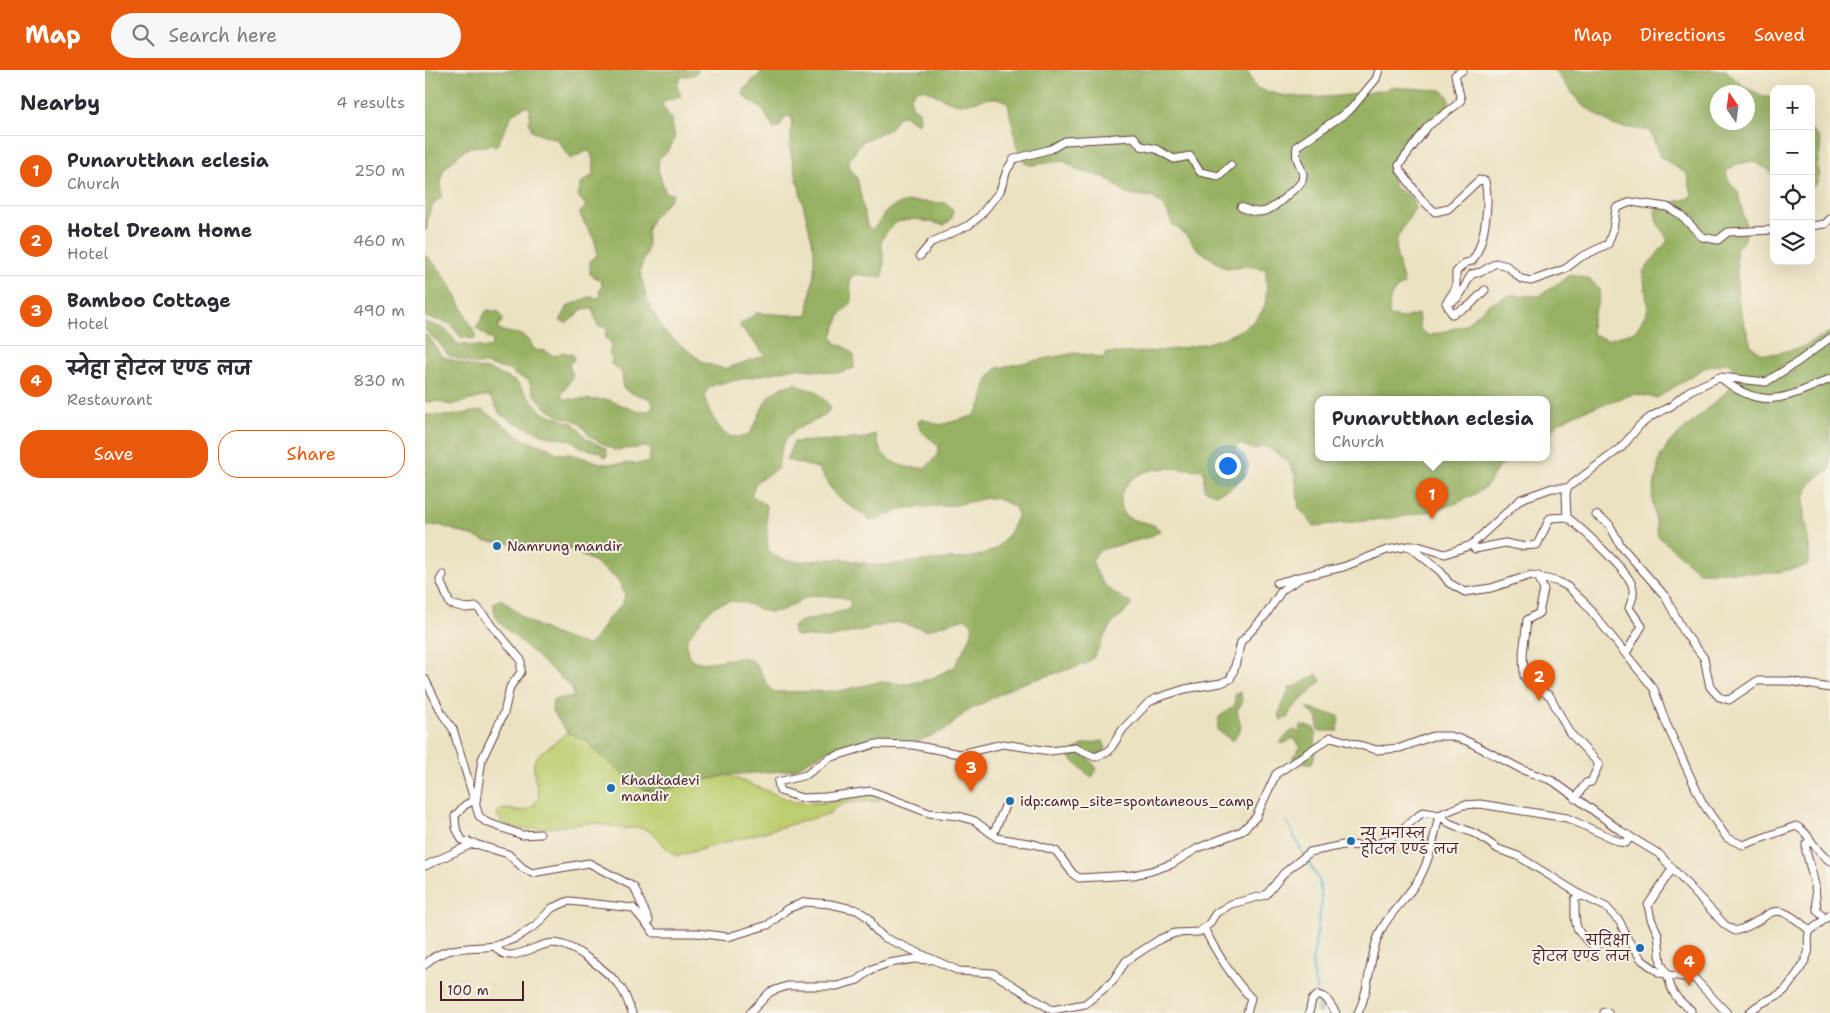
<!DOCTYPE html>
<meta charset="utf-8">
<style>
body{margin:0;font-family:"Shantell Sans","Playpen Sans Deva",sans-serif;background:#f7f7f7;color:#2b2b33}
.controls{position:absolute;right:15px;top:15px;display:grid;overflow:hidden;border-radius:10px;box-shadow:0 5px 20px #0002}
.controls button{width:45px;height:45px;display:grid;place-items:center;padding:0;border:0;border-bottom:1px solid #e1e1e2;background:#fff;color:#2b2b33;font:25px sans-serif}
.compass{position:absolute;left:1285px;top:15px;width:45px;height:45px;border-radius:50%;background:#fff;box-shadow:0 5px 20px #0002;rotate:347deg}
.scale{position:absolute;left:15px;bottom:12px;width:84px;box-sizing:border-box;padding-left:5px;border:2px solid #4a1f2b;border-top:0;font-size:14px;line-height:18px;white-space:nowrap;color:#4a1f2b;-webkit-text-stroke:4px #f7f3e8;paint-order:stroke}
.you{position:absolute;left:802px;top:395px;width:18px;height:18px;margin:-12px;border:4px solid #fff;border-radius:50%;background:#1a73e8;box-shadow:0 0 0 8px #1a73e833}
.badge{display:grid;place-items:center;width:32px;height:32px;border-radius:50%;background:#ea580c;color:#fff;font-size:16px;font-weight:700}
.pin{position:absolute;translate:-50% -41px;filter:drop-shadow(0 1px 2px #0008)}
.pin::after{content:'';position:absolute;top:26px;width:18px;height:15px;background:inherit;clip-path:polygon(0 0,100% 0,50% 100%)}
.popup{position:absolute;left:890px;top:326px;width:235px;height:65px;box-sizing:border-box;display:grid;place-content:center;border-radius:10px;background:#fff;filter:drop-shadow(0 1px 4px #0005);font-size:16px;white-space:nowrap;color:#7c7c81}
.popup b{font-size:19px;color:#2b2b33}
.popup::after{content:'';position:absolute;left:50%;top:100%;margin-left:-10px;border:10px solid transparent;border-top-color:#fff}
.list{margin:0;padding:0;list-style:none}
h2{display:flex;justify-content:space-between;align-items:center;height:65px;margin:0;padding:0 20px;font-size:21px}
h2 small{font-size:16px;font-weight:400;color:#7c7c81}
.list li{display:grid;grid-template-columns:32px 1fr auto;gap:15px;align-items:center;box-sizing:border-box;height:70px;padding:0 20px;border-top:1px solid #e1e1e2}
.list b{display:block;font-size:19px;white-space:nowrap}
.list p{margin:0;font-size:16px;white-space:nowrap;color:#7c7c81}
.list em{font-size:16px;font-style:normal;color:#7c7c81}
.actions{display:flex;gap:10px;padding:15px 20px}
.actions a{flex:1;padding:11px 0;border:1px solid #ea580c;border-radius:20px;text-align:center;font-size:18px;color:#ea580c}
.actions .main{background:#ea580c;color:#fff}
.icon{flex:none;width:28px;height:28px;fill:none;stroke:currentColor;stroke-width:2;stroke-linecap:round;stroke-linejoin:round}
.map{position:relative;flex:none;width:1405px;height:943px;overflow:hidden}
header{display:flex;align-items:center;gap:30px;box-sizing:border-box;height:70px;padding:0 25px;background:#ea580c;color:#fff}
header strong{font-size:24px}
nav{display:flex;gap:28px;margin-inline-start:auto;font-size:18px}
.search{width:350px;height:45px;background:#f7f7f7;display:flex;align-items:center;gap:12px;box-sizing:border-box;padding:0 18px;border-radius:28px;color:#7c7c81;font-size:19px}
main{display:flex}
aside{flex:1;background:#fff}
.map>svg:first-child{display:block}
</style>
<header>
<strong>Map</strong>
<div class="search"><svg class="icon" aria-label="search" viewBox="0 0 24 24"><circle cx="10" cy="10" r="6"/><path d="M15 15l6 6"/></svg>Search here</div>
<nav><a>Map</a><a>Directions</a><a>Saved</a></nav>
</header>
<main>
<aside>
<h2>Nearby<small>4 results</small></h2>
<ul class="list">
<li><span class="badge">1</span><div><b>Punarutthan eclesia</b><p>Church</p></div><em>250 m</em></li>
<li><span class="badge">2</span><div><b>Hotel Dream Home</b><p>Hotel</p></div><em>460 m</em></li>
<li><span class="badge">3</span><div><b>Bamboo Cottage</b><p>Hotel</p></div><em>490 m</em></li>
<li><span class="badge">4</span><div><b>स्नेहा होटल एण्ड लज</b><p>Restaurant</p></div><em>830 m</em></li>
</ul>
<div class="actions"><a class="main">Save</a><a>Share</a></div>
</aside>
<div class="map">
<svg width="1405" height="943" viewBox="0 0 1405 943">
<rect width="100%" height="100%" fill="#f7f3e8"/>
<filter id="ink" filterUnits="userSpaceOnUse"><feTurbulence type="fractalNoise" baseFrequency=".02" numOctaves="2"/><feDisplacementMap in="SourceGraphic" scale="10" xChannelSelector="R" yChannelSelector="G"/><feConvolveMatrix kernelMatrix="1 2 1 2 8 2 1 2 1" color-interpolation-filters="sRGB"/></filter>
<filter id="wash" filterUnits="userSpaceOnUse"><feTurbulence type="fractalNoise" baseFrequency=".0096" numOctaves="4" result="noise"/><feDisplacementMap in="SourceGraphic" scale="20" xChannelSelector="R" yChannelSelector="G"/><feGaussianBlur stdDeviation="1.12" result="paint"/><feColorMatrix in="noise" values="0 0 0 0 0 0 0 0 0 0 0 0 0 0 0 0 0 1.4 0 .05"/><feComposite in="paint" operator="in"/></filter>
<g filter="url(#wash)">
<rect width="100%" height="100%" fill="#ebe2c1"/>
<!-- green -->
<path fill="#bdce70" stroke="#84764e" d="M142 662 165 672 167 678 219 720 233 721 303 705 369 732 399 733 440 725 452 727 455 731C438 733 416 728 404 744L252 786C238 780 233 762 217 758 211 757 204 759 198 758 186 757 175 753 164 753 143 753 78 772 72 743L75 740 83 739 98 741 107 737 114 728C103 675 108 694 142 662Z"/>
<!-- forest -->
<path fill="#96b162" stroke="#706846" fill-rule="evenodd" d="M0 0H274L269 5 256 7 252 16 256 26 241 30 237 34 247 51 250 69 243 81 234 88 233 100 241 123 248 124 246 128 227 149 222 162 223 177 215 201 222 230 238 261 279 293 300 299 340 285 314 255 332 243 382 246 389 204V179L365 80 367 46 360 47 355 56 349 59 338 40 319 26 318 20 336 3 335 0H822L830 17C867 34 921 26 960 20L965 17 1015 20C1026 25 1025 31 1022 42L979 71 963 97 970 118 986 127 990 138 972 168 971 183 979 214C964 222 964 231 964 246L979 248 993 244 995 259 1004 266 1040 255 1063 235 1087 225 1114 226 1147 204 1164 209 1174 218C1176 239 1163 244 1167 264L1182 270 1205 263 1213 258 1223 239 1218 202 1243 170 1232 152 1230 140 1235 135 1265 128 1267 124 1262 104 1235 87 1225 61 1190 56 1157 35 1129 0H1301C1314 15 1330 24 1349 29V106L1342 99 1328 91 1312 94 1301 102 1304 111 1313 122 1321 157 1320 170 1311 178 1313 230 1326 276 1336 283 1347 284 1375 278 1405 262V400C1359 421 1388 458 1384 492L1381 496 1348 503 1274 502 1233 466 1227 427 1235 387 1244 373 1307 317 1310 303 1305 292 1279 298 1232 328 1209 324 1152 343 1133 353 1126 361 1121 372V330H893V388H1087C1066 398 1070 411 1056 420 1016 449 938 450 889 456L874 438 870 404 862 390 844 378 837 376 830 380 815 374 810 379 820 395 819 406 805 419 790 424 779 419V400C751 399 714 391 698 421 694 427 694 436 698 443 707 455 729 449 735 461L725 467 675 480 667 490C675 516 684 520 706 533V536L685 556 669 587 661 594 592 615 541 642 522 659 494 671H476L458 667 399 682 368 700 303 705 228 721 213 717 167 678 164 672 142 662 127 641 128 630 142 627 148 629 147 618 79 557C72 549 68 544 69 533L76 529C85 534 91 543 100 549 110 556 153 575 164 575L175 562 181 551 198 533 200 524 193 510 170 492 144 479 61 471 14 455 0 457V345L25 346 58 340 99 370 121 377 133 384H146L179 394 223 393 226 380 222 377 189 380 167 368 152 351 134 346 121 338 108 323 104 310 90 305 85 300 59 294H48L23 285 13 272 0 260V252L21 259 32 274 63 278 67 275 68 271 51 258 62 240 74 242 78 250 72 257 74 260C92 266 99 259 109 280L120 281 129 286 138 282 148 285 149 290 144 295 148 306 136 325 140 329 184 330 211 341H224L228 336 226 329 206 323 198 318 197 302 186 294 187 288 184 284 187 274 180 267 182 258 173 256 167 238 158 239 142 253 135 251 143 236 164 227 174 228 176 225 174 222 177 217 176 211 165 204V191L172 185C173 167 159 158 155 143L161 136 153 126 157 112 168 105 169 94 166 83 162 81 145 89 132 69 108 62 104 53 105 39 101 36 88 43 72 75 45 77 37 82 19 99 16 108 17 127C6 133 2 146 2 159L0 161ZM498 19C509 23 520 31 531 33 548 37 568 19 583 34L592 78 600 93 606 95 639 91 655 101 679 107 702 124 727 127 739 136 748 155 762 165 771 178 800 198 822 196 841 199C841 209 843 227 839 237 821 279 719 284 680 283L681 288 650 283 572 298C554 315 564 329 548 346L515 355 497 349 493 352 495 360 514 376 513 385 501 397C487 401 462 394 455 379 453 375 452 369 450 364L442 368 369 372 361 390 393 398 410 425 447 451 481 438 531 435 561 428H570L589 436 593 444C589 455 579 475 567 481 549 490 527 488 508 490 490 491 472 495 454 495 439 495 424 488 409 489 387 489 361 498 343 481L341 435 326 425 331 412 353 398C355 388 356 376 362 368 373 352 398 354 406 337L391 321 378 318 371 313C332 322 343 340 322 366 315 367 308 368 302 365 294 361 278 332 280 324 282 318 287 316 292 314L371 298 412 303 429 298V285L422 278 410 273 407 266 415 245 427 232 425 212 426 206C437 201 447 211 458 206L459 191 456 172 460 164 472 152 491 149 519 155C527 150 529 147 527 138L521 133C500 133 476 127 461 142 455 148 453 156 446 160L442 155 432 108 424 96V90L438 71 465 59 474 46 479 45 492 54 494 52V41L488 37 485 27 491 20ZM1292 22H1322V52H1292ZM388 525 416 527 424 530 426 534 422 540 374 552 368 557V564L372 566 403 568 471 552 501 560 540 548 547 554C550 568 535 581 531 596L505 609 483 614 454 612 414 621 349 622C338 614 337 595 324 589 307 581 257 612 262 569 279 549 287 525 319 533 328 535 335 541 345 542 362 542 372 530 388 525Z
M1386 60C1400 71 1395 77 1393 93 1391 104 1398 110 1386 118Z
M0 185C27 208 34 234 50 264V269L36 267 24 253 0 247Z
M0 264 7 271 16 286 51 298 66 300 91 312 117 342 149 354 161 368 181 379 182 386 179 387 176 382 157 378 146 370 122 366 87 351 75 344 66 328 62 326 25 335 12 331 0 332Z
M892 604 896 611 865 641 864 647 856 650 854 644 865 617 872 616Z
M816 622 817 633 812 640 816 657 808 671 792 660 794 647 810 635V624Z
M881 638 914 646 913 661H893V648Z
M876 655 889 658 891 663C889 674 892 682 887 693H876L867 688 876 677 868 668 860 673H855L865 662 871 660 875 664Z
M678 671 681 679 674 684 661 685 672 699 667 708 646 689 645 682 660 674Z"/>
<g fill="none" stroke-linecap="round" stroke-linejoin="round">
<!-- stream -->
<path stroke="#52add0" stroke-width="2" d="M862 751 878 784
M883 791 894 810 897 830 887 894 892 924
M893 928 894 943"/>
</g>
</g>
<g filter="url(#ink)">
<g fill="none" stroke-linecap="round" stroke-linejoin="round">
<defs>
<path id="street" d="M1038 0 1030 5 1036 30 1030 36 1003 56 974 95 975 100 997 130 1010 142 1023 139 1054 110 1060 111C1065 132 1060 174 1047 191L1040 193 1031 202V218L1021 233C1037 232 1038 215 1047 204L1056 202 1071 193 1082 196 1096 209 1106 211 1140 199 1156 187 1183 174 1188 160 1191 138 1206 132 1242 137 1256 145 1277 167 1293 170 1303 162 1349 160
M816 137C844 151 851 133 873 116L877 111 878 104C874 91 870 91 872 76L925 40 951 9 954 0
M1386 156 1400 154 1405 149
M495 186 507 172 544 155 554 147 575 121 582 100 589 89 626 79 640 71 709 67 716 76 731 79 749 89 765 86 775 102 794 106 806 95
M1021 233 1027 244 1044 236 1060 220
M1295 307 1341 312 1374 291 1405 268
M1405 309C1361 328 1336 342 1295 307L1264 321 1246 336 1227 346 1214 356 1197 377 1142 418H1127L1096 429 1046 475 1020 484 993 476H984L962 480 918 497 879 506 857 520 840 546 816 572 809 600 805 609 796 613 760 619 732 628 724 632 698 659 684 681 670 687 650 678 625 681 578 674 535 684 488 675 450 674 404 688 381 705 353 712 355 721 377 728 400 727 446 721 504 743 534 746 550 751 572 768 609 774 631 781 648 804 654 808 708 805 726 801 747 794 773 778 817 761 831 747 851 704 906 667 952 680 975 678 1008 666H1025L1042 671 1098 700 1128 711 1196 761 1234 784 1300 855 1310 861C1349 851 1342 822 1385 861L1405 845
M1142 418 1141 425 1142 447C1156 458 1202 500 1207 515 1210 523 1207 530 1204 538L1217 556 1201 583
M1171 445 1184 454 1196 476 1240 526 1259 562 1279 588 1285 617 1294 627 1304 630 1332 611H1364L1405 618
M1046 475 1050 479 1080 473 1095 476 1112 475 1125 448 1142 447
M984 476 1016 502 1024 513 1040 522 1066 518 1106 505 1134 512 1143 517 1158 531 1229 619 1241 653 1277 732 1302 768 1318 775 1371 756C1387 764 1387 780 1405 791
M18 505 15 510 25 534 41 538 52 537 96 590V602L85 617 79 643 57 689 51 732
M1113 506 1119 520 1114 543 1102 550 1098 584 1099 606 1105 614 1125 626 1144 662 1174 694 1166 712 1161 713 1150 729
M852 513 877 506
M0 609 18 645 28 659 54 746 61 752 97 765 115 764
M51 729 40 735 30 746 31 758 37 770 83 784 98 798 107 803 164 793 209 817 224 851
M1014 745 1024 753 1053 765 1073 779 1093 786 1156 825 1181 837 1195 852 1203 870 1217 890 1235 903 1270 909 1302 943
M568 765 580 736
M1385 770 1381 774V781L1390 815 1392 840 1400 849
M0 796 49 773
M1156 825 1150 829C1150 857 1148 860 1171 878L1166 886
M779 858C790 881 809 910 826 928L822 943
M0 895C16 875 46 879 70 876
M1242 904 1236 893 1233 864 1226 849 1223 835 1247 799
M1243 906C1246 923 1252 930 1266 940V943
M1179 942 1183 943
M207 943C204 935 201 925 196 918 185 903 149 874 129 873 109 873 83 898 70 876L91 868 111 855 127 838 144 831 208 838 229 863H271L303 867 343 855 362 839 380 832 405 834 432 840 444 848 449 858 458 867 534 901 568 903 627 940 660 934 687 912 701 891 735 869 750 863 774 862 784 854 791 843 806 834 841 825 859 803 885 782 918 775 945 776 965 769 998 742 1014 745 1038 735 1055 734 1142 748 1195 772 1201 773 1205 767
M325 943 345 922 362 916H412L433 910 447 899 464 893 490 889 505 890
M884 943 887 930 893 925 901 928 911 943
M933 943C946 917 943 888 955 862 965 841 984 827 995 807 1005 789 1010 764 1014 745
M1324 943C1334 931 1351 929 1360 920 1368 910 1379 896 1383 883 1385 876 1381 868 1385 861"/>
</defs>
<!-- street casing -->
<use href="#street" stroke="#623c42" stroke-width="9"/>
<!-- street -->
<use href="#street" stroke="#fff" stroke-width="7"/>
</g>
</g>
<!-- markers -->
<g fill="#1f6fb2" stroke="#f7f3e8" stroke-width="2">
<circle cx="72" cy="476" r="5"/>
<circle cx="186" cy="718" r="5"/>
<circle cx="585" cy="731" r="5"/>
<circle cx="926" cy="771" r="5"/>
<circle cx="1215" cy="878" r="5"/>
</g>
<g text-anchor="middle" dominant-baseline="central" stroke-width="4" stroke-linejoin="round" paint-order="stroke">
<!-- poi labels -->
<g font-size="14" fill="#4a1f2b" stroke="#f7f3e8" text-anchor="start">
<text x="82" y="476">Namrung mandir</text>
<text x="196" y="710">Khadkadevi<tspan x="196" dy="16">mandir</tspan></text>
<text x="595" y="731">idp:camp_site=spontaneous_camp</text>
<text x="936" y="763">न्यू मनास्लु<tspan x="936" dy="16">होटल एण्ड लज</tspan></text>
<text x="1205" y="870" text-anchor="end">सदिक्षा<tspan x="1205" dy="16">होटल एण्ड लज</tspan></text>
</g>
</g>
</svg>
<div class="controls">
<button>+</button>
<button>−</button>
<button><svg class="icon" aria-label="locate" viewBox="0 0 24 24"><circle cx="12" cy="12" r="6"/><path d="M12 2v4M12 18v4M2 12h4M18 12h4"/></svg></button>
<button><svg class="icon" aria-label="layers" viewBox="0 0 24 24"><path d="M12 4l9 5-9 5-9-5zM3 14l9 5 9-5"/></svg></button>
</div>
<svg class="compass" viewBox="-18 -18 36 36"><path d="M0-13l5 13h-10z" fill="#e53935"/><path d="M0 13l5-13h-10z" fill="#7c7c81"/></svg>
<div class="scale">100 m</div>
<div class="you"></div>
<div class="pin badge" style="left:1007px;top:449px">1</div>
<div class="popup"><b>Punarutthan eclesia</b>Church</div>
<div class="pin badge" style="left:1114px;top:631px">2</div>
<div class="pin badge" style="left:546px;top:722px">3</div>
<div class="pin badge" style="left:1264px;top:916px">4</div>
</div>
</main>
